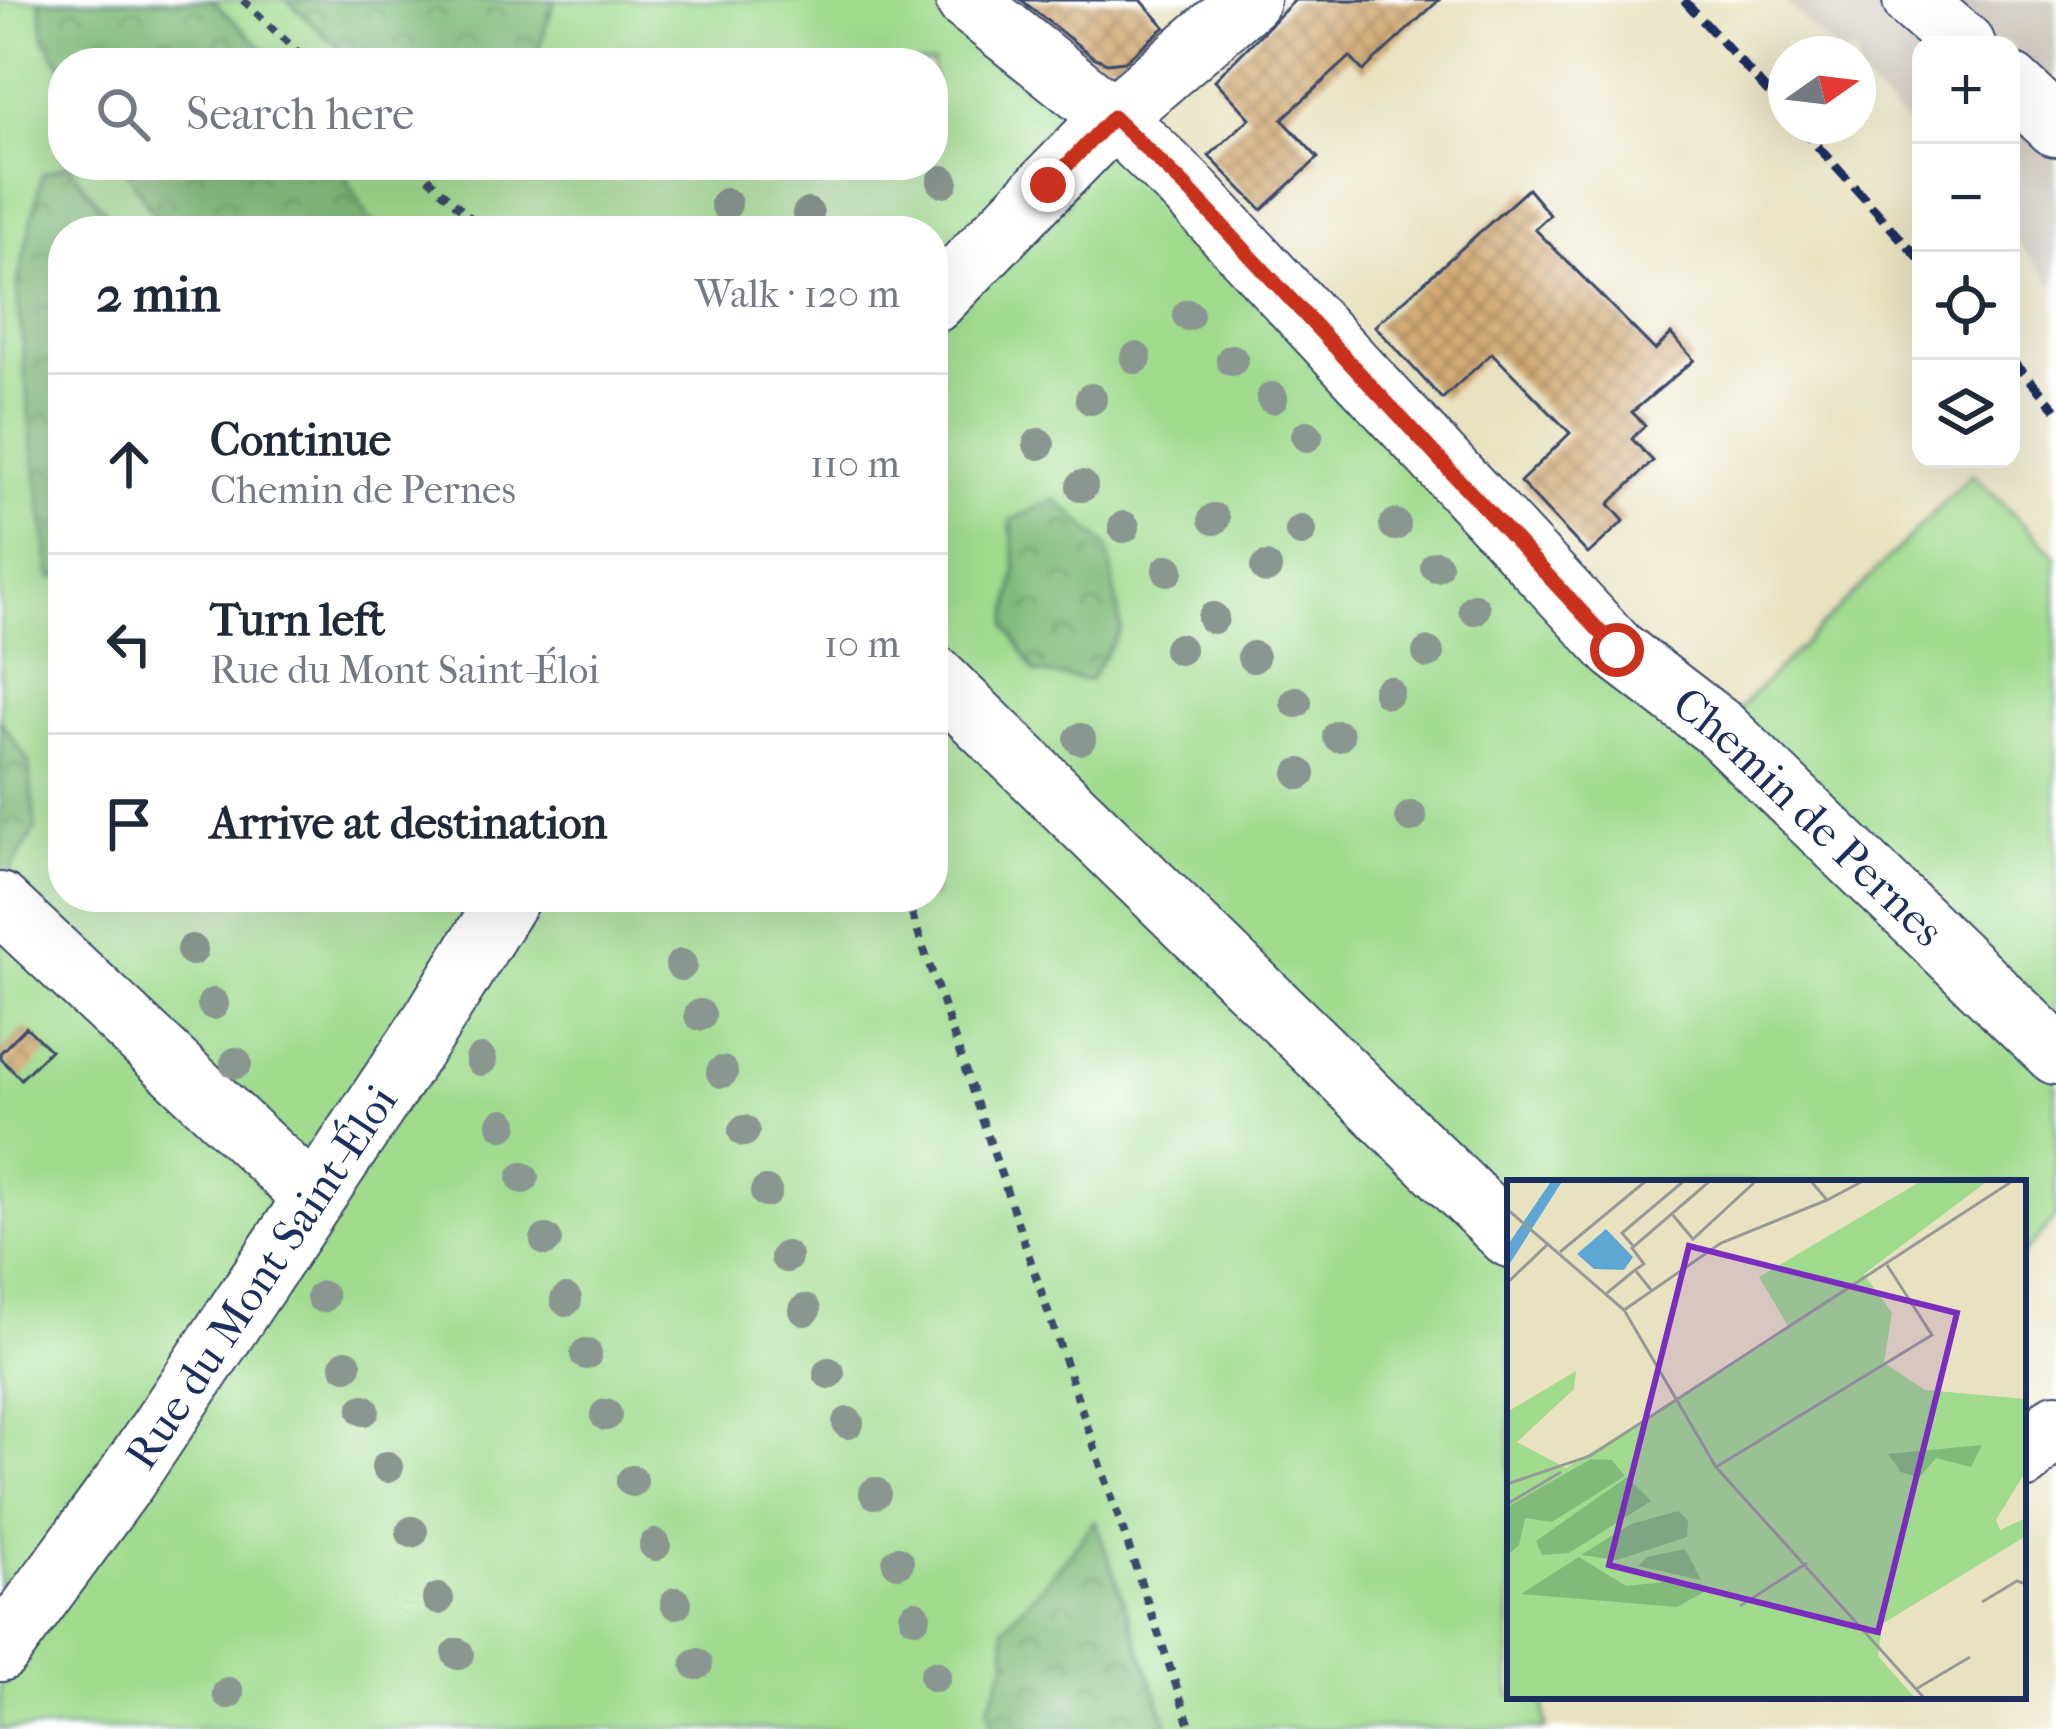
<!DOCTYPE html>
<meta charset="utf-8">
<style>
body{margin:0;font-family:"IM FELL French Canon",serif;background:#f6f6f7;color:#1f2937}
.controls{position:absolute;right:36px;top:36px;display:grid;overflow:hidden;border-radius:24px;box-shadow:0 12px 48px #0002}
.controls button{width:108px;height:108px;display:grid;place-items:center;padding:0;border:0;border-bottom:3px solid #e0e1e3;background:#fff;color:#1f2937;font:60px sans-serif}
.compass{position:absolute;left:1768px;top:36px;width:108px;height:108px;border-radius:50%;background:#fff;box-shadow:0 12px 48px #0002;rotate:76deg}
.stop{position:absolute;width:36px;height:36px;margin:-27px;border:9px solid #c8321e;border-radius:50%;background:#fff}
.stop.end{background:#c8321e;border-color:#fff;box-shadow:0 3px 12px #0008}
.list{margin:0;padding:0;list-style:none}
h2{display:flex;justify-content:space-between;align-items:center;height:156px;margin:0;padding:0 48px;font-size:51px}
h2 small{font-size:39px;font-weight:400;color:#747a83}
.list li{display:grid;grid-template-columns:78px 1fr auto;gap:36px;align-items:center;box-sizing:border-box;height:180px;padding:0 48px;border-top:3px solid #e0e1e3}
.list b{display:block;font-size:45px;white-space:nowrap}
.list p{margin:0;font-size:39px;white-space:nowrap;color:#747a83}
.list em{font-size:39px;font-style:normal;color:#747a83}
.icon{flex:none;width:66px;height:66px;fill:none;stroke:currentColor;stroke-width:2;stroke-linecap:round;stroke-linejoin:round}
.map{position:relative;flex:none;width:2056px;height:1729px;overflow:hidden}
.search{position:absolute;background:#fff;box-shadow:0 12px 48px #0002;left:48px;top:48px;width:900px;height:132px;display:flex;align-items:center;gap:30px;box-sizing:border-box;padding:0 42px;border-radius:48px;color:#747a83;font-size:45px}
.panel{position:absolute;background:#fff;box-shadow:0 12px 48px #0002;left:48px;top:216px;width:900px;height:696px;border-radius:48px}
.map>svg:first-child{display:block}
</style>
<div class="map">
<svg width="2056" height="1729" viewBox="0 0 2056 1729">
<defs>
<pattern id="forest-crowns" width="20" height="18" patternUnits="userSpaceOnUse" patternTransform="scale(3)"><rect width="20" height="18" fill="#80bb79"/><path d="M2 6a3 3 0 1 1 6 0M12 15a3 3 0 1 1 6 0" fill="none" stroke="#689866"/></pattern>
<pattern id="building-cross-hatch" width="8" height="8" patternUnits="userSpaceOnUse" patternTransform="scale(3)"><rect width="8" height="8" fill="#d2aa74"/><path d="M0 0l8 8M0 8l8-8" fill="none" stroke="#aa8b62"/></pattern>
</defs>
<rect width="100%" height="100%" fill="#fff"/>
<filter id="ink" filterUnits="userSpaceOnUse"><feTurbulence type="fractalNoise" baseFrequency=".00833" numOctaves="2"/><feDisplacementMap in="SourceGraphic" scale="24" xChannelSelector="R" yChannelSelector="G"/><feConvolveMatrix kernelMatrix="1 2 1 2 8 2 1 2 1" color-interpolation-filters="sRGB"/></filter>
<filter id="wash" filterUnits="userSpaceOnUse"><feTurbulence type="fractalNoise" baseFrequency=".004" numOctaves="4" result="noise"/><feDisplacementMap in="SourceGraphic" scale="48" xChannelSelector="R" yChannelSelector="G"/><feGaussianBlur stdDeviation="2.7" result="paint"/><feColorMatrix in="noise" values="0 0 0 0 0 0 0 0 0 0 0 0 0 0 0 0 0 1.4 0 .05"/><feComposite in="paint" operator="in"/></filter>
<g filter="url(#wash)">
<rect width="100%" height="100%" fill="#e9e2c0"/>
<!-- industrial -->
<path fill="#cbc3b8" d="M1784 0H2056V288L2011 236V45H1921V139L1858 75V54H1837Z"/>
<!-- green -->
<path fill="#a0db8e" stroke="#5e8576" stroke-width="3" fill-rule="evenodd" d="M0 0H966L1720 728 1972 474 2056 556V1217L2023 1255V1183H1510V1696H1544L1546 1729H0ZM63 63H933V165H63ZM63 231H933V897H63Z"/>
<!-- forest -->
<path fill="url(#forest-crowns)" stroke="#4e756c" stroke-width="3" d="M40 0H212L278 63H63V69L44 38Z
M287 0H555L534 63H354Z
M68 165 112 220 117 231H63V574L51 578 31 435 17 287 42 174Z
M123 165H339L376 231H164Z
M1055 499 1108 547 1121 629 1089 681 1035 672 1007 626 1016 569 1010 521Z
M0 720 28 760 36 828 7 876 0 870Z
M1095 1520 1169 1729H993L988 1707 1006 1664 1004 1627 1066 1559Z"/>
<g id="blocks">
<!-- building -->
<path fill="url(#building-cross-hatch)" d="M1021 0H1141L1165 27 1125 61 1107 63 1093 57Z
M1295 0H1439L1363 71 1350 57 1282 119 1318 158 1262 210 1209 156 1250 118 1215 80Z
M1528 189 1550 215 1535 229 1655 350 1671 334 1694 360 1632 412 1645 425 1632 439 1653 461 1609 504 1624 521 1588 554 1520 482 1570 433 1492 353 1442 399 1375 326Z
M26 1027 50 1050 21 1079 0 1058V1053Z"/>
</g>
</g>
<g filter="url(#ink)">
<use href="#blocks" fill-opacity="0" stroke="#3a4a6d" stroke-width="3"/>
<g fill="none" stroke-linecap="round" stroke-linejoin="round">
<defs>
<g id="minor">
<path id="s1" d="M966 0 1113 117 1186 187 1617 650 1720 729 2056 1054"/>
<path d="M1913 0 1965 45"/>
<path d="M2011 84 2056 126"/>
<path d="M933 303 1113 117 1249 0"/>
<path d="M933 675 1510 1237"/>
<path d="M0 903 314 1198"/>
<path d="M2023 1459 2056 1424"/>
<path id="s2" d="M0 1651 125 1481 431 1023 509 897"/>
</g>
</defs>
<!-- minor casing -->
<use href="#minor" stroke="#3a4a6d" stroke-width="64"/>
<!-- path -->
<path stroke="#3a4a6d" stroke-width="8" stroke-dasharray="9 9" stroke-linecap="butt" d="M243 0 309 63
M415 165 484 231
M906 897 1191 1729"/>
<!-- minor -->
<use href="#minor" stroke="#fff" stroke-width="60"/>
<!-- rail -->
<path stroke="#1b2f5e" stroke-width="9" stroke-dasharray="18 9" stroke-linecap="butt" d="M1684 0 1786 112
M1799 126 1921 261
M2011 360 2056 409"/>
</g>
<!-- trees -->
<g fill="#8a9791">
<circle cx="943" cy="181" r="16"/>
<circle cx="726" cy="204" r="16"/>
<circle cx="808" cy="214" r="16"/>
<circle cx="1188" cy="315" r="16"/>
<circle cx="1136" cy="358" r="16"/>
<circle cx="1232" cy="360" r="16"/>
<circle cx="1272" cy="398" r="16"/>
<circle cx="1091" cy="399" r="16"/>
<circle cx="1307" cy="436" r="16"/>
<circle cx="1039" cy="444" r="16"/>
<circle cx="1082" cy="486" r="16"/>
<circle cx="1214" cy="519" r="16"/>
<circle cx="1395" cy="525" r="16"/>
<circle cx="1124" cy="527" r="16"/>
<circle cx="1301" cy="531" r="16"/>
<circle cx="1436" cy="566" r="16"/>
<circle cx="1266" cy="568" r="16"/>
<circle cx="1168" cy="570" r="16"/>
<circle cx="1474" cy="609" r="16"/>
<circle cx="1213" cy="618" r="16"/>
<circle cx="1179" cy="649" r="16"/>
<circle cx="1428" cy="653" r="16"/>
<circle cx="1253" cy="657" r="16"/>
<circle cx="1388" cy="692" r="16"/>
<circle cx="1296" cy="702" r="16"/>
<circle cx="1338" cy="736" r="16"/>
<circle cx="1080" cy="739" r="16"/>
<circle cx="1300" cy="774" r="16"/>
<circle cx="1411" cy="817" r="16"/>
<circle cx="192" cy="950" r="16"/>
<circle cx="681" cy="965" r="16"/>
<circle cx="213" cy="1004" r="16"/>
<circle cx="700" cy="1015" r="16"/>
<circle cx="481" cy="1060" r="16"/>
<circle cx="236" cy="1063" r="16"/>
<circle cx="722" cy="1072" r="16"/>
<circle cx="503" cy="1124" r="16"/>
<circle cx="744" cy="1131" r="16"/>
<circle cx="523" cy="1178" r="16"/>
<circle cx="766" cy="1192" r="16"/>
<circle cx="546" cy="1240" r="16"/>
<circle cx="786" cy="1257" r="16"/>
<circle cx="322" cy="1297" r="16"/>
<circle cx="566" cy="1300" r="16"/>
<circle cx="805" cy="1310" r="16"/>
<circle cx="586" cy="1354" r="16"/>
<circle cx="346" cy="1365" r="16"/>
<circle cx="829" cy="1373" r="16"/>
<circle cx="364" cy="1410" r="16"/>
<circle cx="606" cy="1415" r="16"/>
<circle cx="848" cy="1423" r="16"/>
<circle cx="387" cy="1467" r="16"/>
<circle cx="632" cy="1481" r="16"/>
<circle cx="875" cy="1493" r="16"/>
<circle cx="412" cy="1532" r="16"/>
<circle cx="655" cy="1545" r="16"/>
<circle cx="898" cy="1562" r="16"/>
<circle cx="438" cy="1599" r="16"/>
<circle cx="676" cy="1603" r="16"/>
<circle cx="915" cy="1616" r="16"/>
<circle cx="458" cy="1654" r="16"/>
<circle cx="697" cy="1664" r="16"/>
<circle cx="935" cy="1676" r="16"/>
<circle cx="228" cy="1693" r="16"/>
</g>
</g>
<g fill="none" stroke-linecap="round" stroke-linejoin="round" filter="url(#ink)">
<!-- route -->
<path stroke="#c8321e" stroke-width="15" d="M1048 185 1113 117 1186 187 1617 650"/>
</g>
<g text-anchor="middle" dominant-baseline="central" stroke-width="9" stroke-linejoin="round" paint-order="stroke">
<!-- street labels -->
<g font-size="45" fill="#1b2f5e" stroke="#fff">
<text stroke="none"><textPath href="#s1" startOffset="1176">Chemin de Pernes</textPath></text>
<text stroke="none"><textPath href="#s2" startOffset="456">Rue du Mont Saint-Éloi</textPath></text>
</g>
</g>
<!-- overview -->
<g transform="translate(1507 1180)">
<rect width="519" height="519" fill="#e9e2c0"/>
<path d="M416 0H482L357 94 385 133 377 183 418 210 519 219 516 296 489 340 493 350 519 338V356L375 444 371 476 409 519H0V232L69 191 67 209 10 262 59 288 266 159 281 146 252 97Z" fill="#a0db8e"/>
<path d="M475 265 464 287 429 278 412 298 394 292 381 274ZM84 279 105 280 118 296 45 342 18 338 12 365 0 376V327ZM120 297 144 321 62 373 35 375 29 361ZM171 331 181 340 180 357 110 380 74 375 124 344ZM178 369 194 400 131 386 140 377ZM72 377 119 406 167 401 194 404 197 412 170 427 14 414Z" fill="#80bb79"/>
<path d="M45 0H56L0 88V66ZM99 49 126 77 117 90 87 89 70 74Z" fill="#5ea7d5"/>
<path fill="none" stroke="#979a99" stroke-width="3" d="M303 0 320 20 358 0M0 29 117 130 209 287 418 519M165 34 186 59 250 0M127 67 115 53 178 0M53 72 140 0M128 90 137 84 125 68 204 0M0 103 42 63M100 113 128 90 145 111M117 130 214 63 320 20M209 287 425 155 380 85M0 304 83 276 507 0M0 324 54 292M475 422 510 401 519 404M233 426 300 383M409 509 463 477"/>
<path fill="#7b2cbf" fill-opacity="0.15" stroke="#7b2cbf" stroke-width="6" d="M182 66 450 133 371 452 102 385Z"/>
<rect width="519" height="519" fill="none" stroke="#1b2f5e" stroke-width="6"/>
</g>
</svg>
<div class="controls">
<button>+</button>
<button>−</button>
<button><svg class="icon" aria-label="locate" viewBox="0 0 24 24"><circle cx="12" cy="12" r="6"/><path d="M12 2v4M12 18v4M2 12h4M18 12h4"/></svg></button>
<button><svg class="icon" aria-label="layers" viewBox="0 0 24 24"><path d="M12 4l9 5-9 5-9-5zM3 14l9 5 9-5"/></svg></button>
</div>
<svg class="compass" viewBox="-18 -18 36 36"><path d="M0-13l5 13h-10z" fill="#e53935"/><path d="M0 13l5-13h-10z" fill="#747a83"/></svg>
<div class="stop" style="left:1617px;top:650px"></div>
<div class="stop end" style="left:1048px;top:185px"></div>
<div class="search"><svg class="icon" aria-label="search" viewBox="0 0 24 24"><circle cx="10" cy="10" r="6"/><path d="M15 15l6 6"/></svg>Search here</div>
<section class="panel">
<h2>2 min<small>Walk · 120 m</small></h2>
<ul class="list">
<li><svg class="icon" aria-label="ahead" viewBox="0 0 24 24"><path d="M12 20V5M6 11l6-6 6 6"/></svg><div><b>Continue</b><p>Chemin de Pernes</p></div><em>110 m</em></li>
<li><svg class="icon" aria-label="left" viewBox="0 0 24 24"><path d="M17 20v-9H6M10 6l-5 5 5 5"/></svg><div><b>Turn left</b><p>Rue du Mont Saint-Éloi</p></div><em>10 m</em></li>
<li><svg class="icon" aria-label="arrive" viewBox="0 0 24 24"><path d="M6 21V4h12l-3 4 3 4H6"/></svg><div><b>Arrive at destination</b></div></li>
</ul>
</section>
</div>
